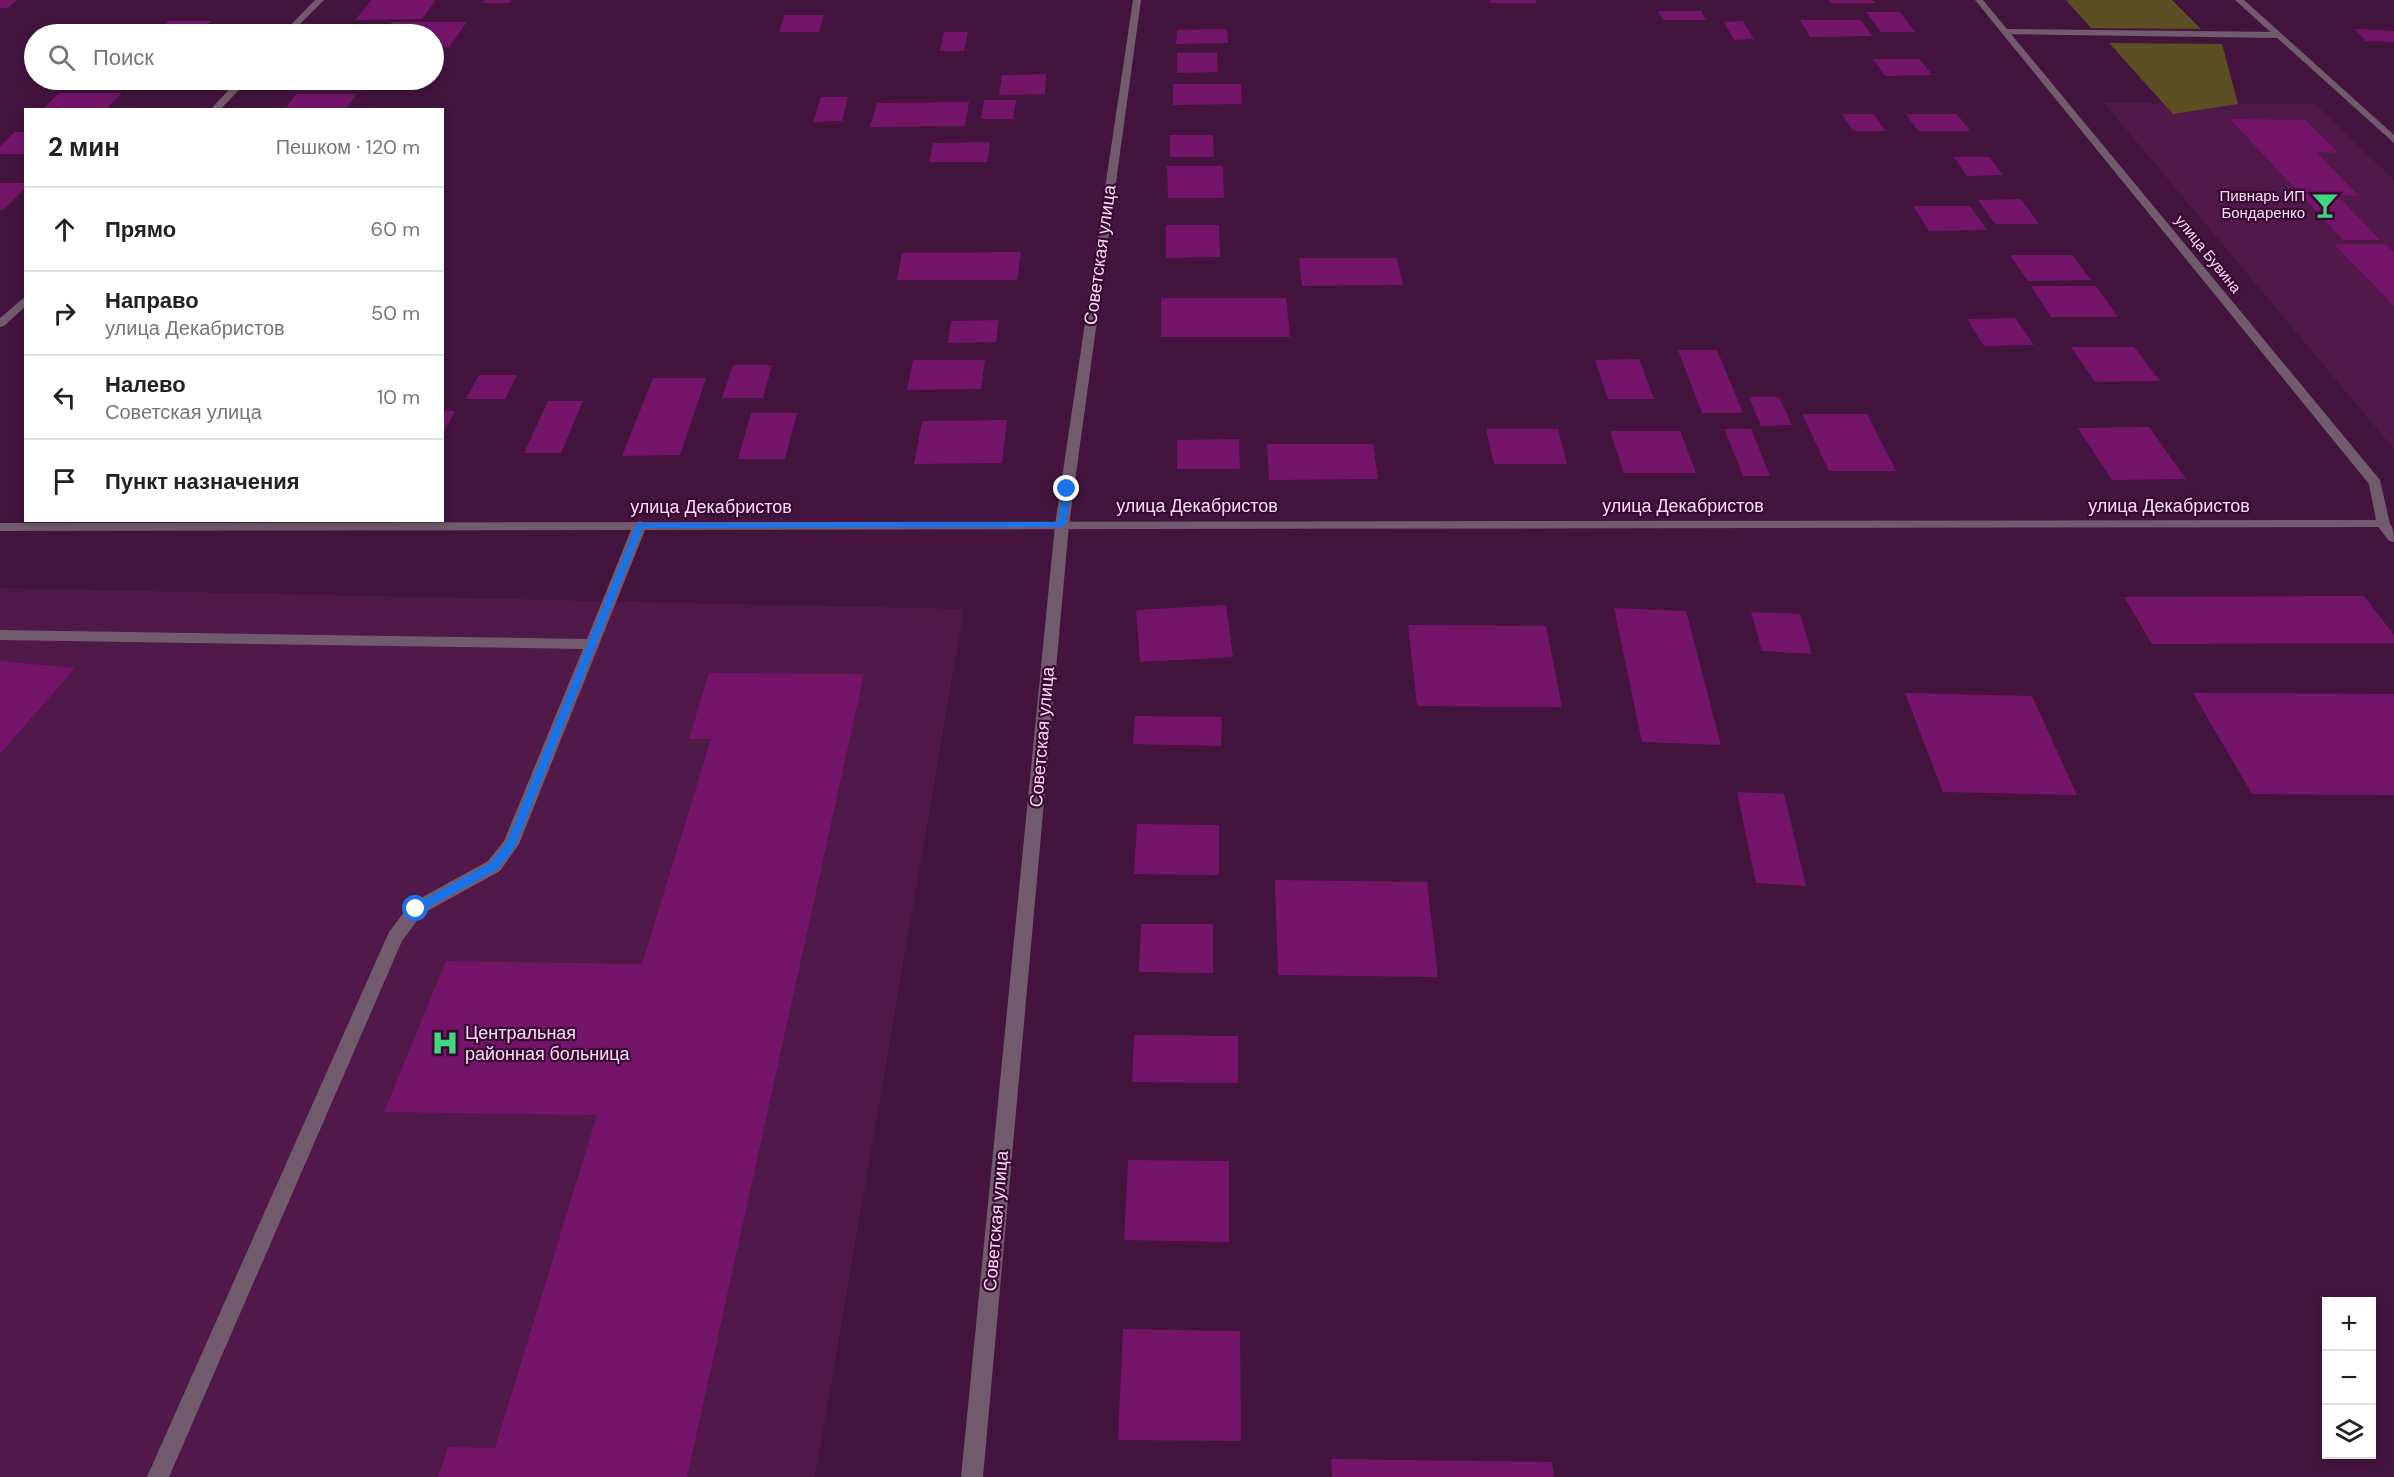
<!DOCTYPE html>
<html lang="ru">
<meta charset="utf-8">
<style>
body{margin:0;font-family:"DM Sans",sans-serif;background:#f2f2f2;color:#222}
.controls{position:absolute;right:18px;bottom:18px;display:grid;overflow:hidden;border-radius:0px;box-shadow:0 3px 9px #0003}
.controls button{width:54px;height:54px;display:grid;place-items:center;padding:0;border:0;border-bottom:2px solid #e0e0e0;background:#fff;color:#222;font:30px sans-serif}
.stop{position:absolute;width:18px;height:18px;margin:-14px;border:4px solid #1a73e8;border-radius:50%;background:#fff}
.stop.end{background:#1a73e8;border-color:#fff;box-shadow:0 2px 6px #0008}
.list{margin:0;padding:0;list-style:none}
h2{display:flex;justify-content:space-between;align-items:center;height:78px;margin:0;padding:0 24px;font-size:26px}
h2 small{font-size:20px;font-weight:400;color:#767676}
.list li{display:grid;grid-template-columns:39px 1fr auto;gap:18px;align-items:center;box-sizing:border-box;height:84px;padding:0 24px;border-top:2px solid #e0e0e0}
.list b{display:block;font-size:22px;white-space:nowrap}
.list p{margin:0;font-size:20px;white-space:nowrap;color:#767676}
.list em{font-size:20px;font-style:normal;color:#767676}
.icon{flex:none;width:33px;height:33px;fill:none;stroke:currentColor;stroke-width:2;stroke-linecap:round;stroke-linejoin:round}
.map{position:relative;flex:none;width:2394px;height:1477px;overflow:hidden}
.search{position:absolute;background:#fff;box-shadow:0 3px 9px #0003;left:24px;top:24px;width:420px;height:66px;display:flex;align-items:center;gap:15px;box-sizing:border-box;padding:0 21px;border-radius:33px;color:#767676;font-size:22px}
.panel{position:absolute;background:#fff;box-shadow:0 3px 9px #0003;left:24px;top:108px;width:420px;height:414px;border-radius:0px}
.map>svg:first-child{display:block}
</style>
<div class="map">
<svg width="2394" height="1477" viewBox="0 0 2394 1477">
<rect width="100%" height="100%" fill="#43143e"/>
<!-- built -->
<path fill="#501949" d="M2104 103 2315 104 2394 180V449Z
M0 588 964 609 815 1477H0Z"/>
<!-- forest -->
<path fill="#5c4f23" d="M2066 0H2172L2201 29 2091 28Z
M2109 43 2222 44 2238 104 2173 114Z"/>
<!-- building -->
<path fill="#74156a" d="M0 0H17L8 8H0Z
M372 0H436L422 19 355 20Z
M485 0H511L509 3H483Z
M1490 0H1536L1537 3H1491Z
M1828 0H1873L1876 3H1830Z
M1658 11H1701L1706 20H1663Z
M1866 12H1900L1915 32H1881Z
M785 15H824L819 32H779Z
M1800 20H1861L1872 36 1810 37Z
M169 21H211L197 34H155Z
M1743 21 1754 39 1734 40 1724 22Z
M392 22H467L449 47H434V34H382Z
M1227 29 1228 43 1176 44 1177 30Z
M2355 29 2394 31V42L2366 41Z
M944 32H968L964 51H940Z
M1177 53H1217L1218 72 1177 73Z
M1873 59H1920L1932 75 1885 76Z
M1046 74 1045 94 999 95 1002 75Z
M1173 84H1241L1242 104 1173 105Z
M59 93H122L105 110H42Z
M296 94H357L345 110H284Z
M821 97H848L842 121 813 122Z
M984 100H1016L1013 119H981Z
M969 102 965 126 870 127 877 103Z
M1842 114H1874L1885 131H1853Z
M1906 114H1957L1970 131H1918Z
M2230 119 2305 120 2339 153 2316 152 2359 196 2337 195 2380 240H2343Z
M15 132H26V154H0V146Z
M1170 135H1213L1214 157H1170Z
M990 142 987 162H929L933 143Z
M1954 157H1989L2003 175 1967 176Z
M1167 166H1223L1224 198H1168Z
M0 183H26V187L3 210H0Z
M2021 199 2039 224H1995L1978 200Z
M1913 206H1970L1987 230 1929 231Z
M1166 225H1219L1220 257 1166 258Z
M2334 244H2385L2394 252V306Z
M1021 252 1017 280H897L902 253Z
M2010 255H2072L2091 280 2028 281Z
M1299 258H1397L1403 285 1302 286Z
M2031 286H2096L2118 317H2051Z
M1161 298H1286L1290 337H1161Z
M2015 318 2034 345 1984 346 1967 319Z
M999 320 996 342 948 343 951 321Z
M2071 347H2134L2160 381 2095 382Z
M1678 350H1717L1743 413H1702Z
M1639 359 1654 399H1608L1595 360Z
M913 360H985L981 389 907 390Z
M733 365H772L763 398H722Z
M479 375H517L505 399H466Z
M653 378H706L680 455 622 456Z
M1749 397H1779L1792 425 1761 426Z
M548 401H583L561 453H524Z
M442 411H455L442 435Z
M751 413H797L785 459H738Z
M1802 414H1867L1896 471H1829Z
M1007 420 1002 463 914 464 922 421Z
M2149 427 2186 479 2112 480 2078 428Z
M1486 429H1558L1567 464H1494Z
M1724 429H1751L1770 476H1743Z
M1610 431H1680L1696 473H1624Z
M1239 439 1240 469H1177V440Z
M1267 444H1373L1378 479 1269 480Z
M2364 596 2394 635V643L2152 644 2124 597Z
M1226 605 1233 657 1140 662 1136 610Z
M1614 608 1686 611 1721 745 1642 742Z
M1751 612 1800 614 1812 654 1762 651Z
M1408 625 1546 626 1562 707 1417 706Z
M0 661 75 668 0 754Z
M709 673 864 674 687 1477H438L448 1447 495 1448 597 1115 384 1112 446 961 642 964 711 739H689Z
M1905 693 2032 696 2077 795 1943 792Z
M2193 693 2394 694V795L2252 794Z
M1135 716 1222 717 1221 746 1133 744Z
M1737 792 1784 794 1806 886 1756 883Z
M1137 824 1219 825V875L1134 874Z
M1275 880 1427 882 1438 977 1278 975Z
M1141 924H1213V973L1139 972Z
M1134 1035 1238 1036V1083L1132 1082Z
M1128 1160 1229 1161V1242L1124 1240Z
M1123 1329 1240 1331 1241 1441 1118 1440Z
M1331 1459 1552 1462 1554 1477H1332Z"/>
<g fill="none" stroke-linecap="round" stroke-linejoin="round">
<!-- service -->
<path fill="#735b6e" fill-rule="evenodd" d="M2005 29 2278 32 2282 35 2278 38 2002 34V30Z
M640 521 647 525 519 844 500 871 422 914 402 941 169 1477H147L389 932 410 904 488 861 504 841 583 649 0 640V630L587 639 633 525Z"/>
<!-- minor -->
<path fill="#735b6e" fill-rule="evenodd" d="M315 0H324L290 34H282Z
M1133 0H1141L1069 525 983 1477H961L1055 525Z
M2235 0H2244L2394 135V143Z
M238 80H248L220 110H210Z
M26 296V306L4 326 0 327V318Z
M2383 520C2394 523 2394 532 2394 542L2389 541 2376 524Z"/>
<!-- tertiary -->
<path fill="#735b6e" fill-rule="evenodd" d="M1975 0H1983L2380 480 2390 524 2388 527 0 531V523L2376 520 2369 484Z"/>
</g>
<!-- route -->
<path fill="#1a73e8" d="M1067 486 1071 489 1066 525 1062 527 643 528 515 847 498 869 420 912H412V906L490 863 507 842 637 523 1058 522 1063 489Z"/>
<!-- icons -->
<defs>
<symbol id="bar-bare" viewBox="-9 -9 18 18"><path d="M-6-5H6L.8 .8V4.5H3.5V6h-7V4.5H-.8V.8Z" fill="#3dd77d" stroke="#380833" stroke-width="2.5" paint-order="stroke"/></symbol>
<symbol id="hospital-bare" viewBox="-9 -9 18 18"><path d="M-5-5h3v3.5h4V-5h3V5h-3V1.5h-4V5h-3Z" fill="#3dd77d" stroke="#380833" stroke-width="2.5" paint-order="stroke"/></symbol>
</defs>
<g fill-rule="evenodd">
<use href="#bar-bare" x="2306" y="186" width="38" height="38"/>
<use href="#hospital-bare" x="426" y="1024" width="38" height="38"/>
</g>
<g text-anchor="middle" dominant-baseline="central" stroke-width="4.5" stroke-linejoin="round" paint-order="stroke">
<!-- far-poi labels -->
<g font-size="15" fill="#fbddf5" stroke="#380833" text-anchor="end">
<text x="2305" y="196">Пивнарь ИП<tspan x="2305" dy="17">Бондаренко</tspan></text>
</g>
<!-- far-street labels -->
<g font-size="15" fill="#fbddf5" stroke="#380833">
<text transform="translate(2208 254) rotate(51)">улица Бувина</text>
</g>
<!-- street labels -->
<g font-size="18" fill="#fbddf5" stroke="#380833">
<text transform="translate(1100 255) rotate(-82)">Советская улица</text>
<text x="1197" y="506">улица Декабристов</text>
<text x="1683" y="506">улица Декабристов</text>
<text x="2169" y="506">улица Декабристов</text>
<text x="711" y="507">улица Декабристов</text>
<text transform="translate(1042 737) rotate(-85)">Советская улица</text>
<text transform="translate(996 1221) rotate(-85)">Советская улица</text>
</g>
<!-- poi labels -->
<g font-size="18" fill="#fbddf5" stroke="#380833" text-anchor="start">
<text x="465" y="1033">Центральная<tspan x="465" dy="21">районная больница</tspan></text>
</g>
</g>
</svg>
<div class="controls">
<button>+</button>
<button>−</button>
<button><svg class="icon" aria-label="layers" viewBox="0 0 24 24"><path d="M12 4l9 5-9 5-9-5zM3 14l9 5 9-5"/></svg></button>
</div>
<div class="stop" style="left:416px;top:909px"></div>
<div class="stop end" style="left:1067px;top:489px"></div>
<div class="search"><svg class="icon" aria-label="search" viewBox="0 0 24 24"><circle cx="10" cy="10" r="6"/><path d="M15 15l6 6"/></svg>Поиск</div>
<section class="panel">
<h2>2 мин<small>Пешком · 120 m</small></h2>
<ul class="list">
<li><svg class="icon" aria-label="ahead" viewBox="0 0 24 24"><path d="M12 20V5M6 11l6-6 6 6"/></svg><div><b>Прямо</b></div><em>60 m</em></li>
<li><svg class="icon" aria-label="right" viewBox="0 0 24 24"><path d="M7 20v-9h11M14 6l5 5-5 5"/></svg><div><b>Направо</b><p>улица Декабристов</p></div><em>50 m</em></li>
<li><svg class="icon" aria-label="left" viewBox="0 0 24 24"><path d="M17 20v-9H6M10 6l-5 5 5 5"/></svg><div><b>Налево</b><p>Советская улица</p></div><em>10 m</em></li>
<li><svg class="icon" aria-label="arrive" viewBox="0 0 24 24"><path d="M6 21V4h12l-3 4 3 4H6"/></svg><div><b>Пункт назначения</b></div></li>
</ul>
</section>
</div>
